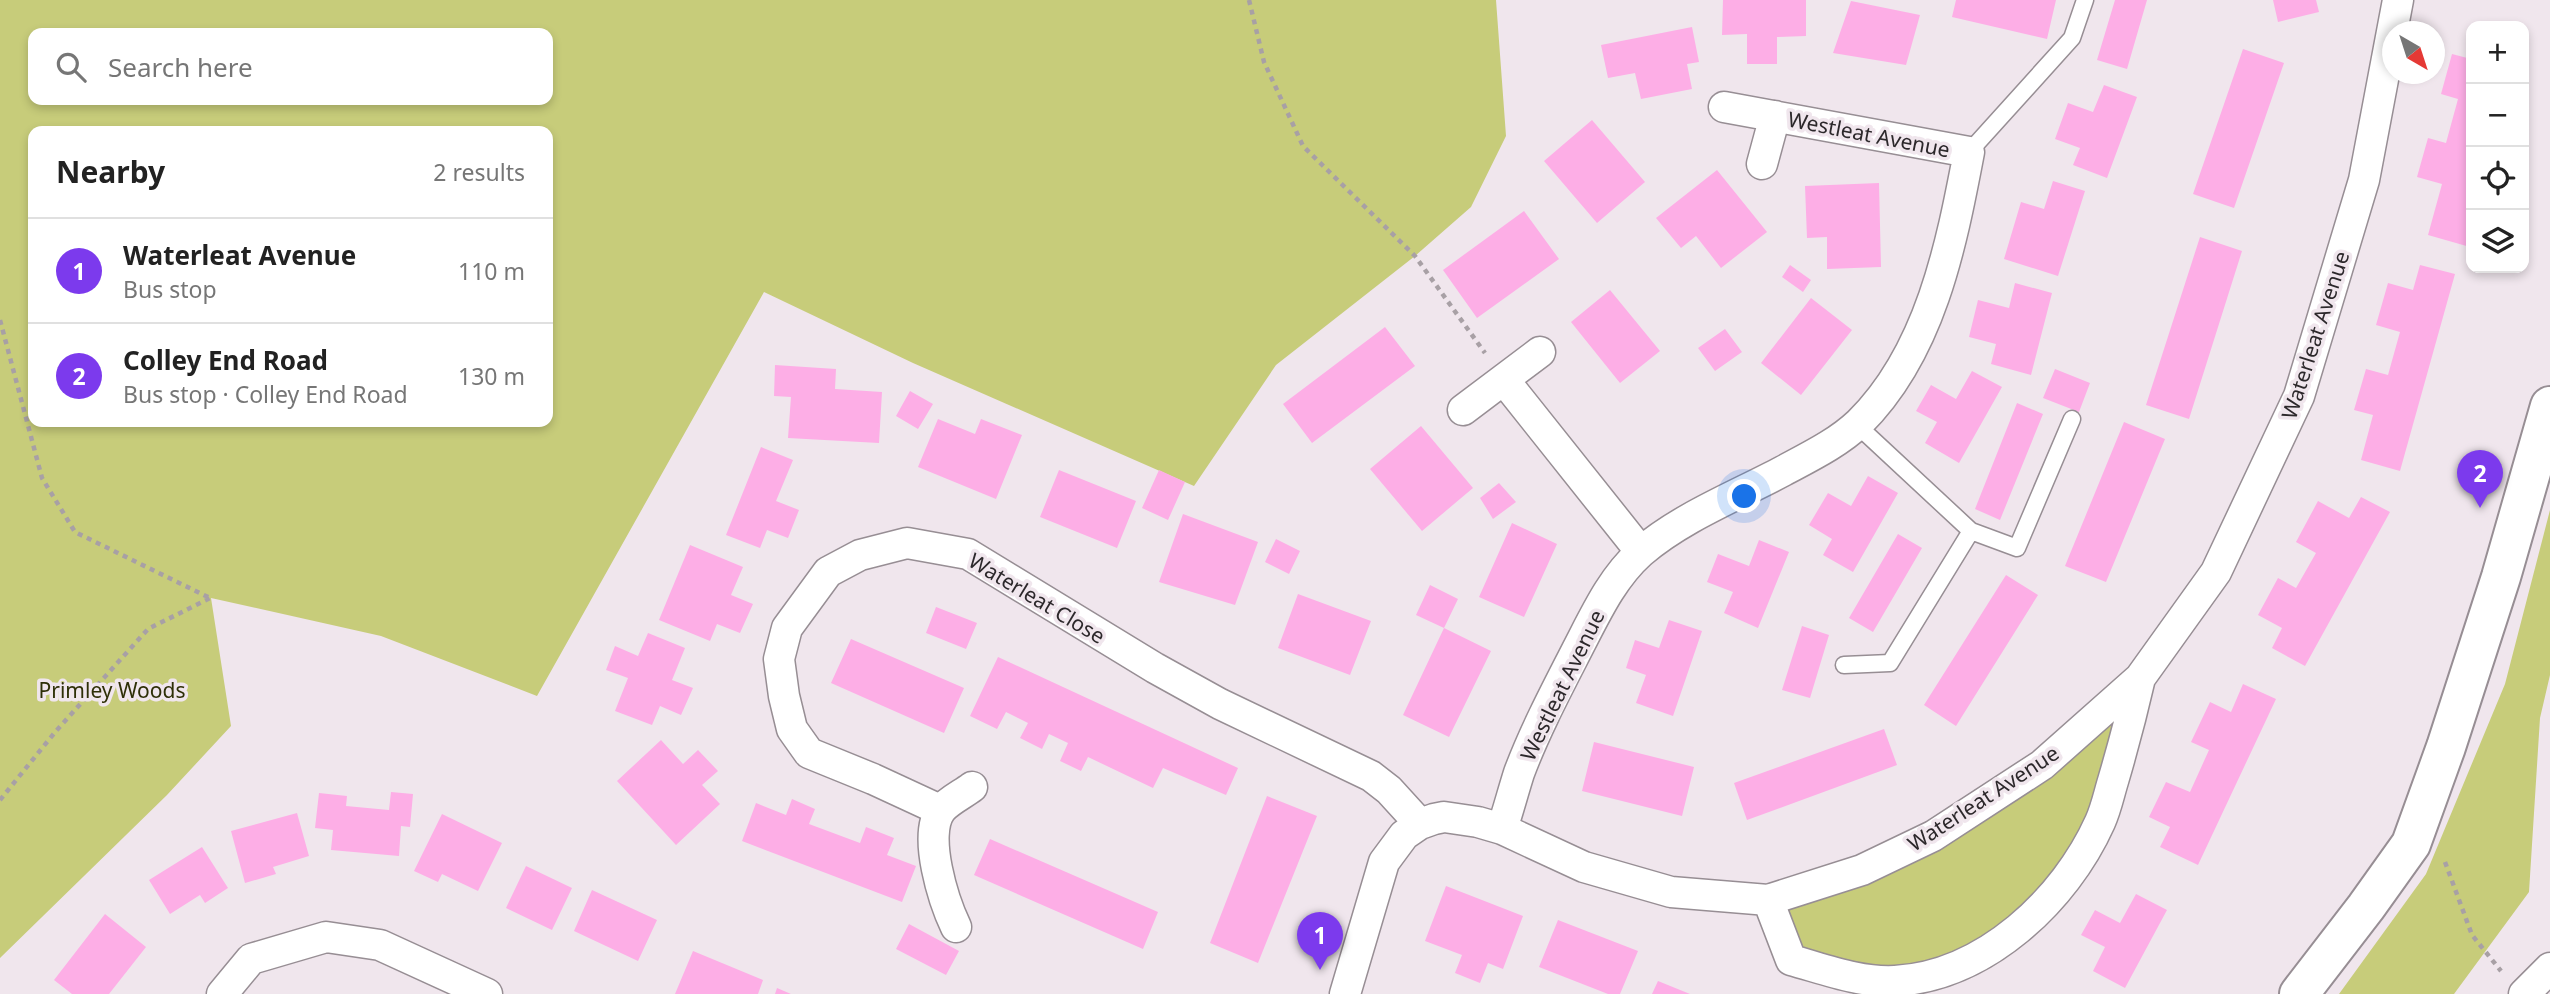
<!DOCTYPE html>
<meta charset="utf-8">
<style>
body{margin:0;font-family:"Noto Sans",sans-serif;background:#f6f6f6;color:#222}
.controls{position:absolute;right:21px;top:21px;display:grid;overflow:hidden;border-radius:14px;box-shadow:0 4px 10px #0003}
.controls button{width:63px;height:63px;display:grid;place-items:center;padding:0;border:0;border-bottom:2px solid #e0e0e0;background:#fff;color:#222;font:35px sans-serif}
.compass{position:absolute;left:2382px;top:21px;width:63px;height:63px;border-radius:50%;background:#fff;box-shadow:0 4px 10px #0003;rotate:141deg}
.you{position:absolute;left:1745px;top:497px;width:24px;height:24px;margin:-18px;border:5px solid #fff;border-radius:50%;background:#1a73e8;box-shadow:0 0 0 10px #1a73e833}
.badge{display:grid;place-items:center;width:46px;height:46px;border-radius:50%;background:#7c3aed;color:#fff;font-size:23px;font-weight:700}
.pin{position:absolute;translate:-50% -58px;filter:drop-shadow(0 2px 4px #0008)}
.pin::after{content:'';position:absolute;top:37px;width:24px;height:21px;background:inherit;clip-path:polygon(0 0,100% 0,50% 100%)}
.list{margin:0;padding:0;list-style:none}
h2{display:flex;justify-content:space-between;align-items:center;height:91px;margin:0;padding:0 28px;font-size:30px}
h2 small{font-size:23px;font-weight:400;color:#767676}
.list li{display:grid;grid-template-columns:46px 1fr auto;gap:21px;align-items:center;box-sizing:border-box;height:105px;padding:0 28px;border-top:2px solid #e0e0e0}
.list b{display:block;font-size:26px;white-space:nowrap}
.list p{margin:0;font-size:23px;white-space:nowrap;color:#767676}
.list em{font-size:23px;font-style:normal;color:#767676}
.icon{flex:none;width:38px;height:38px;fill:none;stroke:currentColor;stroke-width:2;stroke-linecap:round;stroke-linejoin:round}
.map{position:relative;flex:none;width:2550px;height:994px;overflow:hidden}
.search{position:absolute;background:#fff;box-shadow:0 4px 10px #0003;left:28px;top:28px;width:525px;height:77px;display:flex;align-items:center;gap:18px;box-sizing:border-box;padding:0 24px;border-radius:14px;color:#767676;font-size:26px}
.panel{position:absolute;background:#fff;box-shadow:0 4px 10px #0003;left:28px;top:126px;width:525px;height:301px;border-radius:14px}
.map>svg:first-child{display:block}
</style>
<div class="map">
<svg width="2550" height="994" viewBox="0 0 2550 994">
<rect width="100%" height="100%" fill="#f0e6ed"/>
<!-- green -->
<path fill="#c7cc7a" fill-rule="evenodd" d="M0 0H1496L1506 136 1471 207 1415 256 1276 365 1194 486 913 363 764 292 537 696 381 636 211 598 231 726 167 795 0 958ZM33 33H548V100H33ZM33 131H548V422H33Z
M2550 510V675L2540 718 2529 892 2454 994H2339L2426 874 2505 684Z
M2140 678 2079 863 1942 972 1791 960 1768 900 1933 836Z"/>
<!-- building -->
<path fill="#fdaee6" d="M1723 0H1806V36L1777 37V64H1747V34L1722 35Z
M1956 0H2056L2047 39 1952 17Z
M2115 0H2147L2127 69 2097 60Z
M2273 0H2316L2319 12 2278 22Z
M1851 1 1920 15 1906 65 1833 53Z
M1692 27 1699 62 1687 64 1692 89 1641 99 1635 73 1608 78 1601 45Z
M2243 49 2284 63 2234 208 2193 194Z
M2452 54 2471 59 2470 247 2428 235 2442 184 2417 177 2428 138 2446 143 2458 99 2441 94Z
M2104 85 2137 97 2107 178 2073 165 2080 148 2055 139 2068 103 2093 112Z
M1592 120 1645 182 1597 223 1544 161Z
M1717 170 1767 232 1721 268 1696 236 1681 248 1656 218Z
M2053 181 2085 191 2058 276 2004 259 2021 202 2044 209Z
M1879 183 1881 267 1827 269V237L1807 238 1805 186Z
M1524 211 1559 259 1477 318 1443 270Z
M2200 237 2242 251 2189 419 2146 405Z
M1790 265 1811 280 1803 292 1782 277Z
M2420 265 2455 274 2400 471 2361 460 2373 415 2354 410 2366 369 2388 375 2400 332 2376 325 2388 283 2413 290Z
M2015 283 2052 293 2031 375 1991 364 1996 344 1969 337 1978 300 2009 308Z
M1610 290 1660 351 1620 383 1571 322Z
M1811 298 1852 330 1801 395 1761 363Z
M1385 327 1415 366 1312 443 1283 404Z
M1725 329 1742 352 1715 371 1698 348Z
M775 365 836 369 835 389 882 392 879 443 788 438 791 397 774 396Z
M2055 369 2090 383 2079 412 2043 398Z
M1972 371 2002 387 1959 463 1925 443 1937 422 1916 411 1931 385 1956 399Z
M910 391 933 404 918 429 896 416Z
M2017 403 2043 414 2000 520 1975 509Z
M938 419 975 434 981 419 1022 435 996 499 918 467Z
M2124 422 2165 439 2106 582 2065 566Z
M1421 426 1473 488 1422 531 1370 469Z
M761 447 793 460 776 501 799 510 788 538 767 530 760 548 726 535Z
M1059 470 1136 501 1117 548 1040 517Z
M1159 470 1185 482 1168 520 1142 508Z
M1868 476 1898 493 1853 572 1823 555 1832 539 1809 525 1828 493 1851 506Z
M1499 483 1516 502 1493 519 1480 498Z
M2361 497 2390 512 2305 666 2272 648 2282 628 2258 615 2278 578 2296 588 2316 553 2296 542 2318 501 2349 518Z
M1183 514 1258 542 1235 605 1159 582Z
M1512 523 1557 544 1524 617 1479 597Z
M1898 534 1922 548 1873 632 1849 618Z
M1276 539 1300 551 1289 574 1265 562Z
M1759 540 1789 552 1758 628 1724 613 1733 592 1707 582 1718 554 1749 566Z
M690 545 743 567 731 595 753 604 740 633 717 624 710 641 659 620Z
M2006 575 2038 595 1956 726 1924 705Z
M1430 585 1458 599 1444 628 1416 615Z
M1298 594 1371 621 1350 675 1278 648Z
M936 607 977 623 966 649 926 633Z
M1669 620 1702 631 1673 716 1636 703 1646 675 1626 668 1635 640 1659 648Z
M1802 626 1829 635 1810 698 1782 690Z
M1444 628 1491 651 1449 737 1403 715Z
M648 633 685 648 672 680 693 688 681 715 660 706 652 725 615 711 628 678 606 670 615 646 638 656Z
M851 639 964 688 944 733 831 683Z
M998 657 1238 768 1226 795 1163 768 1153 788 1088 757 1081 771 1060 761 1068 743 1049 734 1042 749 1020 738 1028 723 1006 712 997 729 970 716Z
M2243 684 2276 699 2198 865 2160 847 2170 827 2149 817 2166 782 2190 792 2209 750 2191 742 2210 702 2231 712Z
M1884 729 1897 765 1747 820 1734 783Z
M661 740 683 764 698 750 718 771 702 785 720 804 676 845 617 781Z
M1594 742 1694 767 1682 816 1582 791Z
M391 792 413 794 410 827 401 826 399 856 331 850 333 830 315 828 319 793 347 796 346 806 389 810Z
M1267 796 1317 816 1258 963 1210 943Z
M792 799 815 809 809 824 860 843 866 827 894 838 887 855 916 866 902 902 742 841 756 803 786 815Z
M297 813 309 856 273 867 276 874 245 883 231 831Z
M442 814 502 843 478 891 442 874 438 882 414 871Z
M990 839 1158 912 1143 949 974 875Z
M202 847 228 888 205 903 200 895 170 914 149 880Z
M526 866 572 888 552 930 506 908Z
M1446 886 1523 916 1503 969 1488 963 1480 983 1455 973 1462 955 1425 941Z
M592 890 657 920 638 961 574 931Z
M2136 894 2167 910 2125 988 2093 971 2105 947 2081 935 2095 910 2120 923Z
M105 914 146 947 109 994H72L54 980Z
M1558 920 1638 951 1620 994H1608L1539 967Z
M909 924 959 951 946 975 896 949Z
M693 951 763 980 758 994H675Z
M1658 981 1690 994H1652Z
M777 988 791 994H775Z"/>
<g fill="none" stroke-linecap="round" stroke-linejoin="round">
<defs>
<path id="lane" d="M1969 152 2072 38 2085 0
M1857 425 1971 531 2017 548 2072 419
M1844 665 1890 663 1971 531"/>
<path id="street" d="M1762 164 1775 116
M1504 380 1641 552
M1463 410 1540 352
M940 810 873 779 809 753 792 729 784 696 779 659 787 628 828 572 860 555 907 543 968 554 1155 668 1220 704 1371 776 1389 790 1420 824
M1502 829C1508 811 1513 792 1519 773 1535 730 1559 685 1580 644 1597 611 1613 577 1641 552 1682 517 1736 496 1783 471 1809 457 1838 443 1859 423 1930 353 1951 247 1969 152L1724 107
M1768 900 1791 960C1824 969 1860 983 1895 981 1985 976 2065 900 2100 822 2106 809 2109 794 2113 781 2123 747 2132 713 2140 678
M956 927C944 902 922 835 941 810 948 801 963 794 972 787
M222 994 251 959 326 937 380 945 487 994
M1345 994 1384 862 1404 835 1420 824 1434 819 1444 817 1478 822 1502 829 1584 867 1671 892 1768 900 1862 870 1933 836 2042 765 2140 678 2216 572 2299 396 2364 180 2398 0
M2524 994 2550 968"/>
<path id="secondary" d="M2299 994 2366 907 2411 844 2446 747 2501 577 2550 406"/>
</defs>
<!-- lane casing -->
<use href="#lane" stroke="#978e94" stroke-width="19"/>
<!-- street casing -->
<use href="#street" stroke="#978e94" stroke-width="33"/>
<!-- secondary casing -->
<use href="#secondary" stroke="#978e94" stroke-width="42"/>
<!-- path -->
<path stroke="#a8a0a5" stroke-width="4.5" stroke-dasharray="5 5" stroke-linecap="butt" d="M1249 0 1264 62 1303 146 1415 256 1485 353
M0 320 42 478 75 532 210 598
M0 800 56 731 148 629 210 598
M2445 862 2472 935 2501 971"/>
<!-- lane -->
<use href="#lane" stroke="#fff" stroke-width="16"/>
<!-- street -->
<use href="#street" stroke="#fff" stroke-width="30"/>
<!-- secondary -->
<use href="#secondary" stroke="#fff" stroke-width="38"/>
</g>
<g text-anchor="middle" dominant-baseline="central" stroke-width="7" stroke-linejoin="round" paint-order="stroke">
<!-- street labels -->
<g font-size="21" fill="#2c282b" stroke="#f0e6ed">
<text transform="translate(1869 134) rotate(11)">Westleat Avenue</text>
<text transform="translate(2315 335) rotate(-72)">Waterleat Avenue</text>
<text transform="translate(1037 598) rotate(31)">Waterleat Close</text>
<text transform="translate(1562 685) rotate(-64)">Westleat Avenue</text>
<text transform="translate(1983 798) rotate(-33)">Waterleat Avenue</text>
</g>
<!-- park labels -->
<g font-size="21" fill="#2e2f07" stroke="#f0e6ed">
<text x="112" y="690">Primley Woods</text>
</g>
</g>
</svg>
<div class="controls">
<button>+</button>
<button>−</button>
<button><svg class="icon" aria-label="locate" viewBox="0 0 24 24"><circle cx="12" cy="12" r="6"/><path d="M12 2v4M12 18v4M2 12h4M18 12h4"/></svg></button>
<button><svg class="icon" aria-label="layers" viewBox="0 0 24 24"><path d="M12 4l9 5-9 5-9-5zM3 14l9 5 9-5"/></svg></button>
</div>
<svg class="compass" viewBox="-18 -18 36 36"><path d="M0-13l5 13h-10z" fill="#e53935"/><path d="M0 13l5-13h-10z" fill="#767676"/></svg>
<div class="you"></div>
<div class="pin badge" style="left:1320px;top:970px">1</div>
<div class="pin badge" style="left:2480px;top:508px">2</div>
<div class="search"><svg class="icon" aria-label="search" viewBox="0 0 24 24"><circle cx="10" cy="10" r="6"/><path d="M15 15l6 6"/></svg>Search here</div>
<section class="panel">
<h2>Nearby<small>2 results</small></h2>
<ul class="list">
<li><span class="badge">1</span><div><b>Waterleat Avenue</b><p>Bus stop</p></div><em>110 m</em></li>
<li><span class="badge">2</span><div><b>Colley End Road</b><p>Bus stop · Colley End Road</p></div><em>130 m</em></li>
</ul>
</section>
</div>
